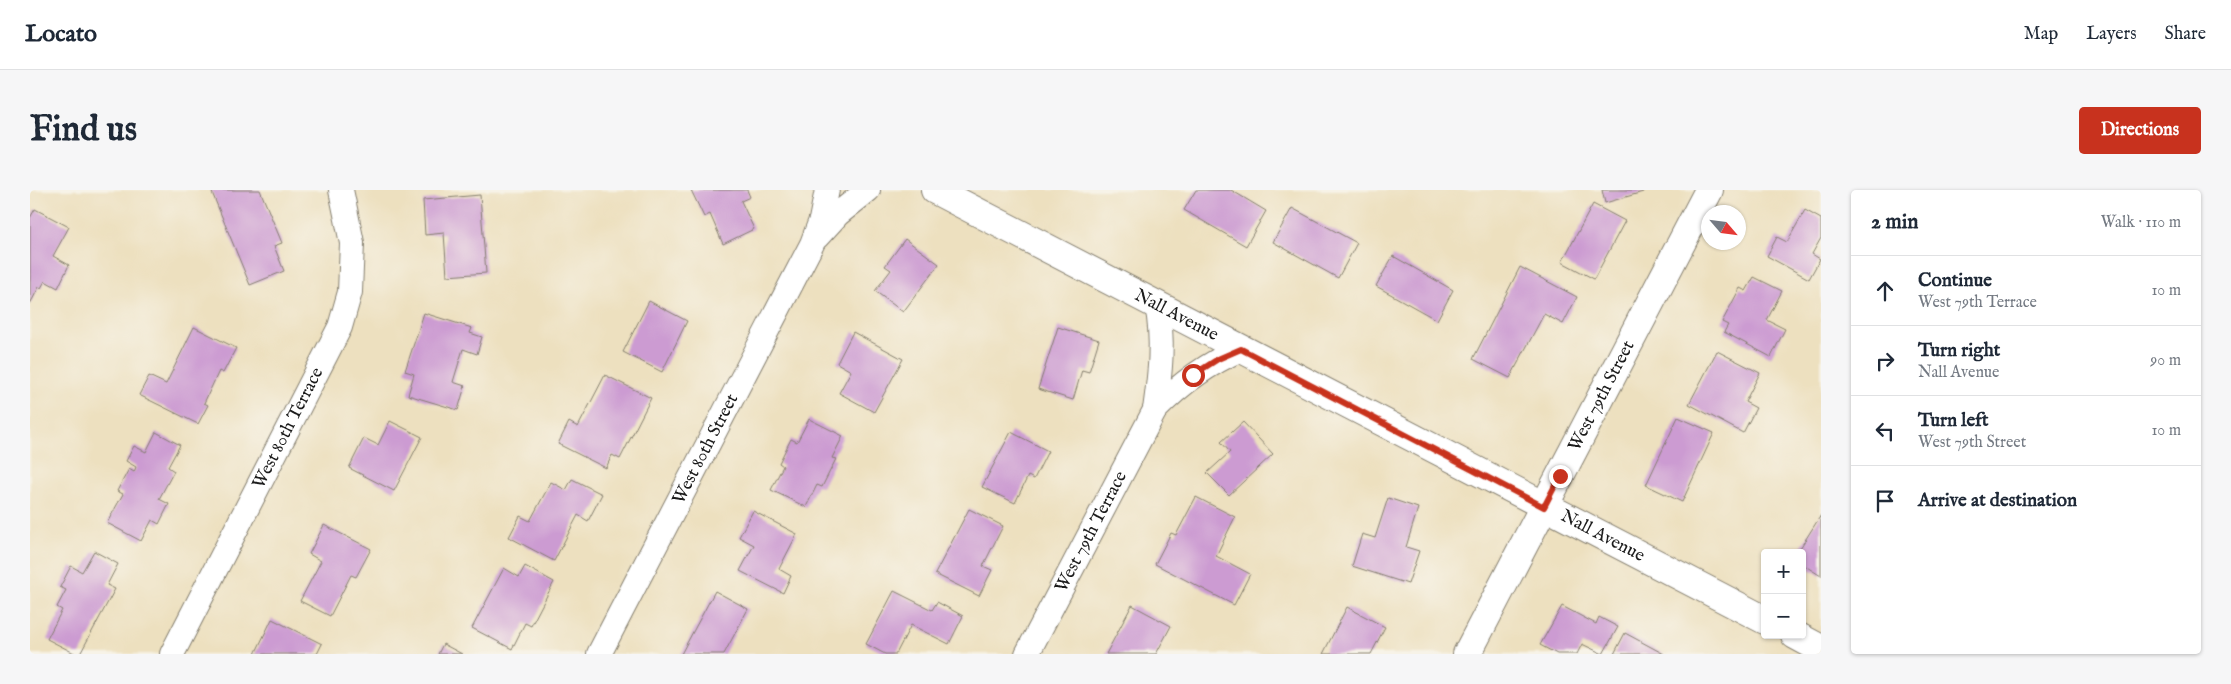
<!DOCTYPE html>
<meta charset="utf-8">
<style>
body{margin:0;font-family:"IM FELL English",serif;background:#f6f6f7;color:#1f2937}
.controls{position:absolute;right:15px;bottom:15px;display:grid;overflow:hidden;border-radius:5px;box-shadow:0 1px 4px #0004}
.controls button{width:45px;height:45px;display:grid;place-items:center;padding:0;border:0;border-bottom:1px solid #e0e1e3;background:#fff;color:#1f2937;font:25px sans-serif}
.compass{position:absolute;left:1671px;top:15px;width:45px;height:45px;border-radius:50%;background:#fff;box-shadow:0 1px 4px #0004;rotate:118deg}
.stop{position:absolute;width:15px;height:15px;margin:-11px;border:4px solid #c8321e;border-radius:50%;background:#fff}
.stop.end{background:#c8321e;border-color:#fff;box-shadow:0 1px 5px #0008}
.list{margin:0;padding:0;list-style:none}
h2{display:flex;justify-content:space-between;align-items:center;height:65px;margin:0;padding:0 20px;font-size:21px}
h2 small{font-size:16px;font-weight:400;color:#747a83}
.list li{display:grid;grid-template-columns:32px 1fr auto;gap:15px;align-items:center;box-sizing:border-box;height:70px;padding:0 20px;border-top:1px solid #e0e1e3}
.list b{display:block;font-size:19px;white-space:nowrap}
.list p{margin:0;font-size:16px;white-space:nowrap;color:#747a83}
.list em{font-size:16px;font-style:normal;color:#747a83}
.icon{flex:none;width:28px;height:28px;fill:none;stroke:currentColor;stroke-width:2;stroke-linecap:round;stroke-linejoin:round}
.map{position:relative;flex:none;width:1791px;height:464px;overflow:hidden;border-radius:5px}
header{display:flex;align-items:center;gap:30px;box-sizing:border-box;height:70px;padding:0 25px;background:#fff;border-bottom:1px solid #e0e1e3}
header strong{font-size:24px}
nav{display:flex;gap:28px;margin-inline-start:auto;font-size:18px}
.intro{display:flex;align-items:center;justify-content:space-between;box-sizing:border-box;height:120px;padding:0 30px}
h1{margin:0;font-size:35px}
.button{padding:12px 22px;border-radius:5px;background:#c8321e;color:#fff;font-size:18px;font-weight:700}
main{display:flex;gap:30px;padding:0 30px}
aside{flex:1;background:#fff;border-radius:5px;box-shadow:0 1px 4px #0004}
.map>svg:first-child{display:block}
</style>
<header>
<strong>Locato</strong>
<nav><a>Map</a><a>Layers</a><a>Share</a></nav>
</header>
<div class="intro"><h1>Find us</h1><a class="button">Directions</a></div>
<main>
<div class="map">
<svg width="1791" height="464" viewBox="0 0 1791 464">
<rect width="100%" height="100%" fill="#f7f3e8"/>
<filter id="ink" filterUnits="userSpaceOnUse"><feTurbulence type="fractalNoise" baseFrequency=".02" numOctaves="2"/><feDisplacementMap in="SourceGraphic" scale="10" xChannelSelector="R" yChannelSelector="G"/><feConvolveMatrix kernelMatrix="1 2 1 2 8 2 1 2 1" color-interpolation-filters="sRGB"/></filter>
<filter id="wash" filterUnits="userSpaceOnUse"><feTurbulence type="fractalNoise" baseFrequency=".0096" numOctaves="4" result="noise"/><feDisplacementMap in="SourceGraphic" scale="20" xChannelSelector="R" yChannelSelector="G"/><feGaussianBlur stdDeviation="1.12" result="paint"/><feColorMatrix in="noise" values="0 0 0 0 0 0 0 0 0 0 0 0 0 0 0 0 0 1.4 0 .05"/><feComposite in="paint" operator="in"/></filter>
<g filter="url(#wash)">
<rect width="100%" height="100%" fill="#ede0bf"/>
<g id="blocks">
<!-- building -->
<path fill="#cc9bd2" d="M181 0H230L252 53 244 56 254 81 220 95Z
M661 0H717L720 7 711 11 724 39 693 54 680 24 674 27Z
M1166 0H1201L1236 21 1216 56 1154 20Z
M1572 0H1613V2L1575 13Z
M450 5 456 83 417 86 414 43 395 45 393 10Z
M1563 14 1595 31 1564 89 1532 72Z
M1262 18 1327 53 1308 88 1243 52Z
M5 19 39 37 23 66 39 75 28 98 15 91 11 98 9 97 0 114V28Z
M1775 20 1791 29V48L1782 64 1790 69 1779 89 1737 66 1747 47 1757 52Z
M875 49 909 74 873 122 845 101 861 80 855 76Z
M1363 66 1423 100 1407 130 1346 96Z
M1490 77 1547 107 1533 134 1514 124 1480 188 1443 169Z
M1724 87 1752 101 1737 130 1755 139 1741 167 1694 142 1698 135 1692 132 1710 98 1716 101Z
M619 111 657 131 632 182 593 162Z
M394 123 442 138 440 143 452 147 447 164 433 159 423 192 435 196 428 220 378 205 384 184 375 181Z
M164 137 206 158 193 183 189 181 174 213 178 215 168 234 109 205 119 186 136 194Z
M1028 137 1069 150 1059 182 1052 180 1043 210 1008 199Z
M823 142 873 169 844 222 809 203 821 181 807 173Z
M1687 161 1730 183 1715 212 1726 218 1713 243 1659 214Z
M575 185 621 208 590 269 582 265 576 278 528 254 539 232 548 237Z
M1648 227 1684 243 1652 312 1616 295Z
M779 229 813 246 802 268 806 269 792 297 787 295 776 317 741 300 753 276 749 273 761 249 767 252Z
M360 231 392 247 364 301 319 278 334 248 348 255Z
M1213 232 1243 264 1199 305 1177 283 1200 262 1191 252Z
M126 242 150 255 138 277 144 281 129 309 139 314 129 334 122 330 111 351 77 333 93 304 87 301 99 279 104 282 106 277 96 271 104 256 116 262Z
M981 242 1018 261 1004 289 998 286 985 313 952 297Z
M542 289 572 304 558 331 548 325 524 371 479 347 490 326 500 331 521 292 536 300Z
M1166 307 1205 327 1186 366 1220 384 1204 415 1125 374 1141 343 1146 345Z
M1358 308 1388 318 1376 357 1389 361 1378 394 1322 376 1332 344 1345 348Z
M939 319 973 336 953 376 962 380 949 406 905 384Z
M723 321 767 344 749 379 761 386 753 403 710 381 724 355 709 347Z
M1791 325V386L1772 374V363H1767Z
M294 335 341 359 326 387 321 385 300 426 270 411 291 371 279 364Z
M64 361 88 374 77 395 85 399 50 464H46L17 449 32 420 27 417 36 400 30 397 41 376 52 382Z
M495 376 524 392 501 436 495 433 482 459 442 438 474 378 489 387Z
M685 401 718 419 694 464H651Z
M864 401 902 420 907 412 933 426 919 454 881 435 866 464H855L836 454Z
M1102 415 1141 436 1126 464H1076Z
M1532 416 1566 434 1569 427 1588 437 1573 464 1552 454 1547 464H1527L1510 455Z
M1317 417 1355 437 1341 464H1293Z
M242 429 292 454 287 464H225Z
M1595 443 1634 464H1584Z
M413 454 432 464H408Z"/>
</g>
</g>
<g filter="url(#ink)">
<use href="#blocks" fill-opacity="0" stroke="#847e6e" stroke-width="1"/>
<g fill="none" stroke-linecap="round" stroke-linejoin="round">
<defs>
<g id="minor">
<path d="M787 47 808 24 838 0"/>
<path d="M1125 220C1130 184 1134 151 1127 115"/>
<path id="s1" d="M142 464 310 137 320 102 322 53 311 0"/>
<path id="s2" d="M569 464 782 54 791 30 797 0"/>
<path id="s3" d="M997 464 1125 220C1151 193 1177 174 1211 159"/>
</g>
<g id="tertiary">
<path id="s4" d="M1437 464 1679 0"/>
</g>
<g id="secondary">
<path id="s5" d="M905 0 1735 430"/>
<path d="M1765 445 1791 459"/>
</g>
</defs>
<!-- minor casing -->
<use href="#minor" stroke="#847e6e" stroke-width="26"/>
<!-- tertiary casing -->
<use href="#tertiary" stroke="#847e6e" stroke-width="30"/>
<!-- secondary casing -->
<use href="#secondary" stroke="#847e6e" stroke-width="30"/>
<!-- minor -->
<use href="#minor" stroke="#fff" stroke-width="24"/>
<!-- tertiary -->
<use href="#tertiary" stroke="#fff" stroke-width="28"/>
<!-- secondary -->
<use href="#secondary" stroke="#fff" stroke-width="28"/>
</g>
</g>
<g fill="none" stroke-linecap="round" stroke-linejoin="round" filter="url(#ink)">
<!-- route -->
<path stroke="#c8321e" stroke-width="6" d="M1163 185 1188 169 1211 159 1514 317 1530 286"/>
</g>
<g text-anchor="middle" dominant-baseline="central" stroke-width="5" stroke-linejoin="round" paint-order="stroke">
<!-- street labels -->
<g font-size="18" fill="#1c1c1c" stroke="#f7f3e8">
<text stroke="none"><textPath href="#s5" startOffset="272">Nall Avenue</textPath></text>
<text stroke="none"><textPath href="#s4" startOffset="291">West 79th Street</textPath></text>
<text stroke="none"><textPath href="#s1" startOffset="254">West 80th Terrace</textPath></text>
<text stroke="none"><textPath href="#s2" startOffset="231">West 80th Street</textPath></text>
<text stroke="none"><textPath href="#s3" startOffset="138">West 79th Terrace</textPath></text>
<text stroke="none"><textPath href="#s5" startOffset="752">Nall Avenue</textPath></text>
</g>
</g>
</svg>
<div class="controls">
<button>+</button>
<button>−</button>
</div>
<svg class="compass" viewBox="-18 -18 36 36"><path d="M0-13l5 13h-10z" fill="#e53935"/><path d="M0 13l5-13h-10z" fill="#747a83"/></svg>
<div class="stop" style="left:1163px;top:185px"></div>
<div class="stop end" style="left:1530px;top:286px"></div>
</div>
<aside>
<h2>2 min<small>Walk · 110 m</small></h2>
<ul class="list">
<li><svg class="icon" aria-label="ahead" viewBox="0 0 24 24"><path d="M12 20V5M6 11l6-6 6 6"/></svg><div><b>Continue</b><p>West 79th Terrace</p></div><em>10 m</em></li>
<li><svg class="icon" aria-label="right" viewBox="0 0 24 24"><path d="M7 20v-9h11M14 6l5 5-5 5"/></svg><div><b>Turn right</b><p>Nall Avenue</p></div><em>90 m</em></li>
<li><svg class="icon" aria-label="left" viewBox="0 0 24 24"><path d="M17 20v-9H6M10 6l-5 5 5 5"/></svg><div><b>Turn left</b><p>West 79th Street</p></div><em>10 m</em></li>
<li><svg class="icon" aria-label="arrive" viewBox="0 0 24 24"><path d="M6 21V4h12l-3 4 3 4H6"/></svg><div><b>Arrive at destination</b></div></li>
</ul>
</aside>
</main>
